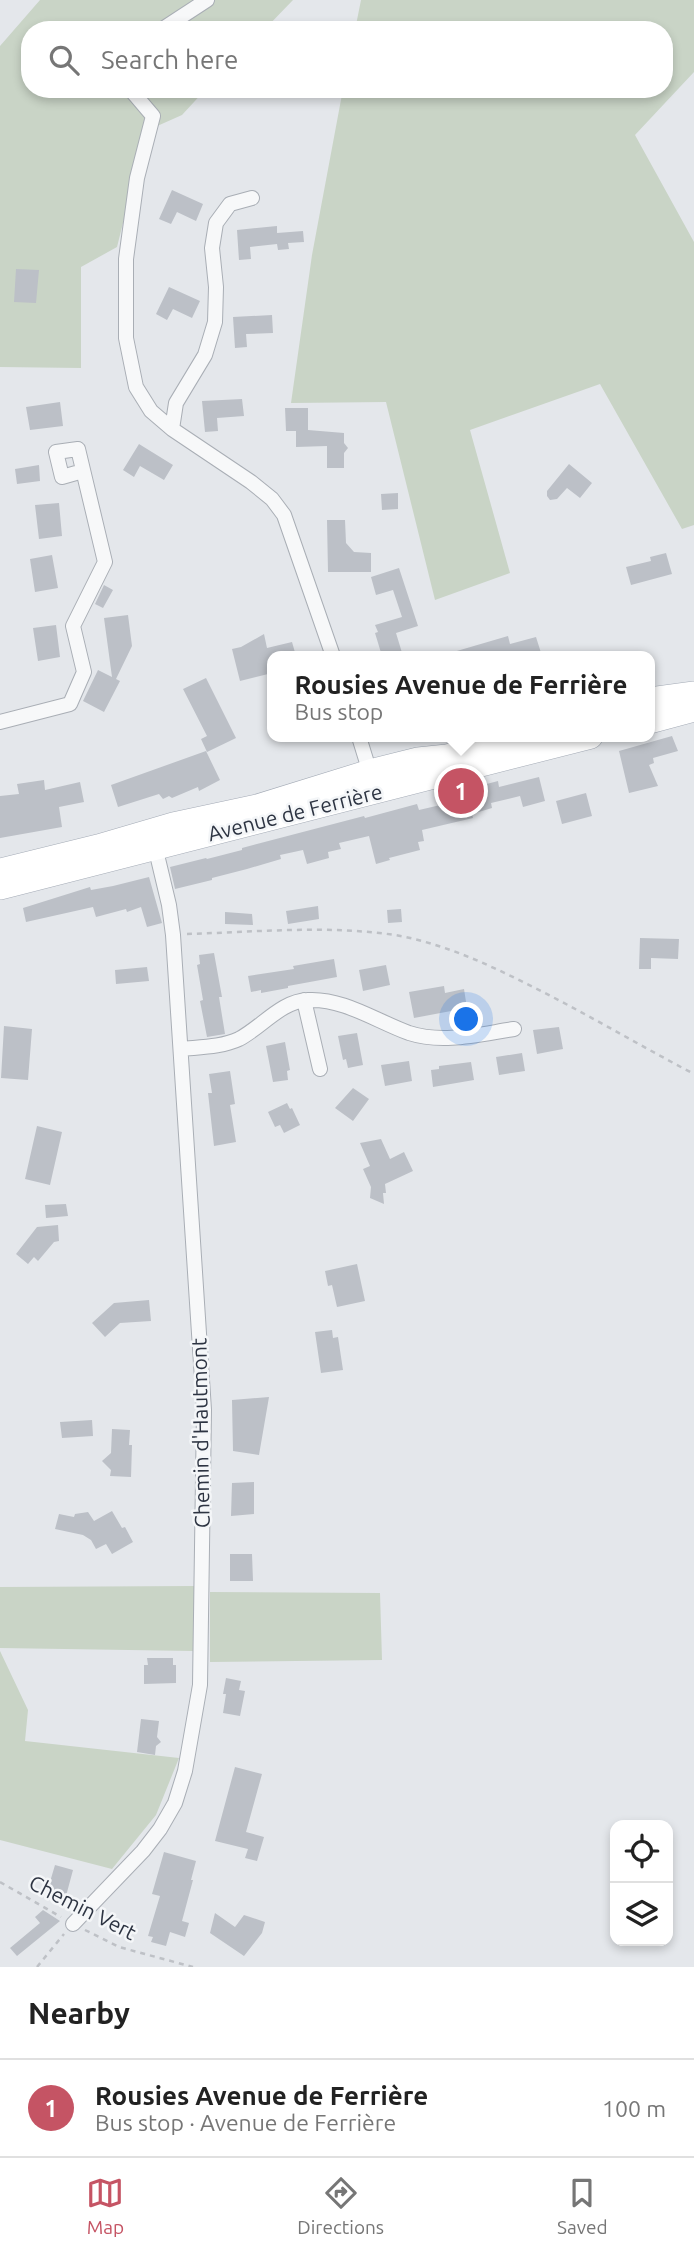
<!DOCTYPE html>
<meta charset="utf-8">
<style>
body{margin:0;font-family:Ubuntu,sans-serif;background:#f6f6f6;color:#222}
.controls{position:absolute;right:21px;bottom:21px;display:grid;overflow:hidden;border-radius:14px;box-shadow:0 4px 10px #0003}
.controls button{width:63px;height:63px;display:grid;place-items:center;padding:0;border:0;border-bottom:2px solid #e0e0e0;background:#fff;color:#222;font:35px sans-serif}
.you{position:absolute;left:467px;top:1020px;width:24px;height:24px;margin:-18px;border:5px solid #fff;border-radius:50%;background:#1a73e8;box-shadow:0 0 0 10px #1a73e833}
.badge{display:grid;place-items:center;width:46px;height:46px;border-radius:50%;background:#c55464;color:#fff;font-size:23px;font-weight:700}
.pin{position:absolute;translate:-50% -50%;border:4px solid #fff;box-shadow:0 2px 7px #0006}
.popup{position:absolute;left:267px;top:651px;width:388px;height:91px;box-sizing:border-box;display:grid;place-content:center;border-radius:14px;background:#fff;filter:drop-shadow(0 2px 5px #0005);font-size:23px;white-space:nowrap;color:#767676}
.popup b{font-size:26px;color:#222}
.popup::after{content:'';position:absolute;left:50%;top:100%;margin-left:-14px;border:14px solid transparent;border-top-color:#fff}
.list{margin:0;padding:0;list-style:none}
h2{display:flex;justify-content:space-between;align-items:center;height:91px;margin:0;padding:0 28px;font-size:30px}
h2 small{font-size:23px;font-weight:400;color:#767676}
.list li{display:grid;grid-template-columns:46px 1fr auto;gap:21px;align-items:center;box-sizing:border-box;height:98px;padding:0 28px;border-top:2px solid #e0e0e0}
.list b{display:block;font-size:26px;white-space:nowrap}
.list p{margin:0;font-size:23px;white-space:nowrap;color:#767676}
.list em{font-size:23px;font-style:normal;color:#767676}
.icon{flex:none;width:38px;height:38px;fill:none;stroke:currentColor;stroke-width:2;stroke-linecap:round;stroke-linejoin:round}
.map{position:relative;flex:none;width:694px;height:1967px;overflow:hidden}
.search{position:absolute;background:#fff;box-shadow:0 4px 10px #0003;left:21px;right:21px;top:21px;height:77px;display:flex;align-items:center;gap:18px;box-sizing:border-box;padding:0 24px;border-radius:28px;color:#767676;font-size:26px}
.sheet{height:189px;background:#fff}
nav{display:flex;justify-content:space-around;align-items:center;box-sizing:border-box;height:98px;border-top:2px solid #e0e0e0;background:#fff;font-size:19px;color:#767676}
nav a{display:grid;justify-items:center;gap:4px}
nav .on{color:#c55464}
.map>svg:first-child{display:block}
</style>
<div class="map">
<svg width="694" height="1967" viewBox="0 0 694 1967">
<rect width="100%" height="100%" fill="#e4e7eb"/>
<!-- green -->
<path fill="#c9d4c6" d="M40 0H293L264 30H30V89H206L182 115 146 131 117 247 81 267V368L0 367V46Z
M361 0H694V72L635 135 694 242V525L682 529 600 384 470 430 510 573 435 600 386 402 291 403 312 255 343 89H664V30H355Z
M195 1586 193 1651 0 1648V1587Z
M210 1592 380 1593 382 1660 210 1662Z
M0 1651 28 1710 25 1741 179 1758 156 1815 112 1869 0 1840Z"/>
<!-- building -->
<path fill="#bcc0c7" d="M172 190 203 204 196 221 177 212 171 224 159 219Z
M277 226V233L303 231 304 242 288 243 289 249 278 250 277 244 250 247 251 259 239 260 237 230Z
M16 269 39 270 36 303 14 302Z
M169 287 200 301 192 318 173 309 167 320 156 314Z
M272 315 273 333 246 334 247 347 235 348 233 317Z
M242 399 244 416 217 418 218 431 205 432 202 401Z
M60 402 63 426 30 430 26 407Z
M285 408H308V430L344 433V443L348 448 344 453V468H327V446L296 447V431H286Z
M139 444 173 465 164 480 140 466 134 477 123 470Z
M569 464 592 483 580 498 567 488 557 499 550 500 547 496V491Z
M39 465 40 481 17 484 15 469Z
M398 493V509L382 510 381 494Z
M59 503 62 536 39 539 35 505Z
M327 520H345L346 543 354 552 371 553V572H328Z
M666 553 672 574 631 585 626 567 651 561 650 557Z
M52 555 58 588 35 592 30 559Z
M399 568 418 626 396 633 403 656H382L375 633 378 632 375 625 402 617 393 590 376 595 371 577Z
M104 585 113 590 103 608 95 604Z
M128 615 132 646 116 679 120 681 104 712 83 701 98 670 112 677 104 618Z
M56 625 60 657 38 661 33 628Z
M264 634 267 648 292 642 296 656H272V673L240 681 232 649 241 647Z
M508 636 510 644 536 637 542 656H450V653Z
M206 678 236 738 207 752 201 739 207 736 183 689Z
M672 736 678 751 653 758 654 763 649 765 658 786 629 793 619 751Z
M206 751 220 780 199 791 198 787 172 798 169 796 163 799 159 794 118 807 111 785Z
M539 777 545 801 523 807 520 796 491 803 492 808 472 814 473 818 422 830 424 841 418 842 420 850 389 858 390 860 376 864 369 836 339 843 341 849 328 852 329 858 307 864 303 850 280 855 281 859 247 869 212 878V880L175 889 170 867 206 858 207 859 242 850V848L364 816 365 818 417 804 419 810 462 800 460 791 498 781 499 787Z
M44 780 45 790 80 782 84 802 59 807 62 827 0 838V796L19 794 17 784Z
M586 793 592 816 562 824 556 801Z
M149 877 162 923 147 927 141 907 127 912 126 909 96 917 93 907 26 922 23 908 90 887 91 890 113 886Z
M318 906 319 919 288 924 286 911Z
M401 909 402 922 388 923 387 910Z
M225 912 252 914 253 925 225 924Z
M640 938 679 939 678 959 651 958V969H639Z
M214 953 222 997H219L225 1034 207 1037 200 1001 203 1000 197 965 200 964 199 955Z
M334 959 337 977 288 986V988L261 993V990L251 992 248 976 294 969 293 966Z
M386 965 390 985 363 991 359 970Z
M147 967 149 981 116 984 115 970Z
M444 986 445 993 464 989 467 1008 414 1018 409 992Z
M4 1026 32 1029 28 1080 1 1078Z
M559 1027 563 1049 537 1054 533 1030Z
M357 1033 363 1065 348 1068 346 1059 343 1060 338 1036Z
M285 1042 290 1070 287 1071 288 1080 273 1082 266 1046Z
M522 1053 525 1071 499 1075 496 1057Z
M409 1061 412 1081 385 1086 381 1065Z
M471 1062 474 1080 433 1087 431 1070 439 1069V1066Z
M230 1071 235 1104 230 1105 236 1142 214 1146 208 1093H212L209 1074Z
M353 1088 369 1099 353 1121 335 1108Z
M287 1103 290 1109 292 1108 300 1125 284 1133 280 1125 275 1127 268 1112Z
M37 1126 62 1132 50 1185 25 1179Z
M381 1139 390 1159 404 1152 413 1171 385 1184 386 1193H383L384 1204 370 1198 371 1187 363 1169 370 1166 360 1143Z
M66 1204 68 1216 46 1218 45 1205Z
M58 1225 59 1241 54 1242 38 1261 34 1257 28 1264 16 1254 37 1227Z
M357 1264 365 1301 337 1307 332 1285 328 1286 325 1271Z
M149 1300 151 1321 120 1323 105 1337 92 1323 114 1303Z
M332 1330 333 1338 338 1337 343 1370 321 1373 315 1332Z
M269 1397 259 1455 233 1451 232 1400Z
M92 1420 93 1436 62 1438 60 1422Z
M112 1429 130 1430 129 1445H132L131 1477 110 1476 111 1470 102 1461 111 1453Z
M254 1482V1514L231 1516 232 1483Z
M112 1511 122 1528 125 1527 133 1542 112 1554 106 1544 96 1549 91 1540 83 1535 55 1529 59 1514 74 1517 75 1514 88 1512 94 1521Z
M230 1554H252L253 1581H230Z
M147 1658H173V1665H176V1683L144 1684V1665H148Z
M226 1678 241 1681 239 1690 245 1691 240 1716 223 1713 226 1694H223Z
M141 1719 159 1721 157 1737 161 1742 156 1746 155 1755 137 1752Z
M235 1767 262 1774 246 1832 264 1837 257 1861 245 1858 248 1849 215 1841Z
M164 1852 196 1861 191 1880H193L182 1921 189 1923 185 1937 170 1932 166 1946 151 1942 153 1937 148 1936 160 1896 152 1894Z
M55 1865 73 1870 66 1896 47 1892Z
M43 1910 60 1921 17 1956 10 1948 40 1923 35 1917Z
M215 1913 235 1927 244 1915 265 1922 262 1933 244 1956 210 1933Z"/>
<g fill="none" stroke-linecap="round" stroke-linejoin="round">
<defs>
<path id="minor" d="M161 30 207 0
M130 89 153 116 137 178 126 259V338L136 387 151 411 172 429 251 482 272 499 284 515 333 656
M172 429 176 403 205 355 215 322 216 287 212 248 216 223 230 204 252 198
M0 722 70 704 84 672 73 626 105 562 78 449 56 452 62 477 83 471
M359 737 372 779
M304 1000 320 1069
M181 1049C200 1047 222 1047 239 1039 262 1027 281 1001 308 1000 343 998 376 1021 409 1033 443 1044 480 1034 514 1029
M73 1924 143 1851 160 1829 175 1803 185 1771 200 1685 204 1410 173 935 169 905 154 842"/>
<path id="primary" d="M650 699 694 693
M650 722 694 710
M0 870 98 846 173 824 257 806 370 771 418 759 447 756 524 737
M0 888 591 737"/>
</defs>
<!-- minor casing -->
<use href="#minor" stroke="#a9aeb5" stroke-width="16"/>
<!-- primary casing -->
<use href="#primary" stroke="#a4abb6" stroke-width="24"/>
<!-- path -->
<path stroke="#bec1c6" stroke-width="2.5" stroke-dasharray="5 5" stroke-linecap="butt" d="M187 934C255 932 327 925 395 935 441 943 483 962 525 983 582 1011 637 1044 694 1074
M0 1882 61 1917
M85 1930 119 1947 193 1967
M37 1967 64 1934"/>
<!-- minor -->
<use href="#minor" stroke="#f7f8f9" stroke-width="14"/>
<!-- primary -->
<use href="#primary" stroke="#fff" stroke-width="23"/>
</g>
<g text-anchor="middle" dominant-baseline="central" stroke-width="5" stroke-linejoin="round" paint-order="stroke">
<!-- street labels -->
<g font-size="21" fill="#2d3442" stroke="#f4f6f8">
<text transform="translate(295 812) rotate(-14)">Avenue de Ferrière</text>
<text transform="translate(200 1433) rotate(-91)">Chemin d'Hautmont</text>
<text transform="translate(83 1907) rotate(27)">Chemin Vert</text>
</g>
</g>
</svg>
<div class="controls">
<button><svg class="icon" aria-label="locate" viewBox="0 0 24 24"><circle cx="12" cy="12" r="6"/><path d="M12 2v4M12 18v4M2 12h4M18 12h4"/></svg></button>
<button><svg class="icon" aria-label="layers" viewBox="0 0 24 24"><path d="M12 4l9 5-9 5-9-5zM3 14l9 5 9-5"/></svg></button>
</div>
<div class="you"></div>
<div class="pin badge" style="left:461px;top:791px">1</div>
<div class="popup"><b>Rousies Avenue de Ferrière</b>Bus stop</div>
<div class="search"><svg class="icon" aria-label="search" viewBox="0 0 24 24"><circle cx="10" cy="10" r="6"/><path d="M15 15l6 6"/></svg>Search here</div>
</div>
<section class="sheet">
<h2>Nearby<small></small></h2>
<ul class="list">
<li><span class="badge">1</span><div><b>Rousies Avenue de Ferrière</b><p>Bus stop · Avenue de Ferrière</p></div><em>100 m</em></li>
</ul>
</section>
<nav>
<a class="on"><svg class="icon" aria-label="map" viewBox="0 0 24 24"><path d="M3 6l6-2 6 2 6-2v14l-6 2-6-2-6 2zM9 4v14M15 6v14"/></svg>Map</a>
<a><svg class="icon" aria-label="directions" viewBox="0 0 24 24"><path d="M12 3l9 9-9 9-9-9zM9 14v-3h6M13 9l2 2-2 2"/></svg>Directions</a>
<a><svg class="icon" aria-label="saved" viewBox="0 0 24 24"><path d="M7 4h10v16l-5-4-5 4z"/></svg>Saved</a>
</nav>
